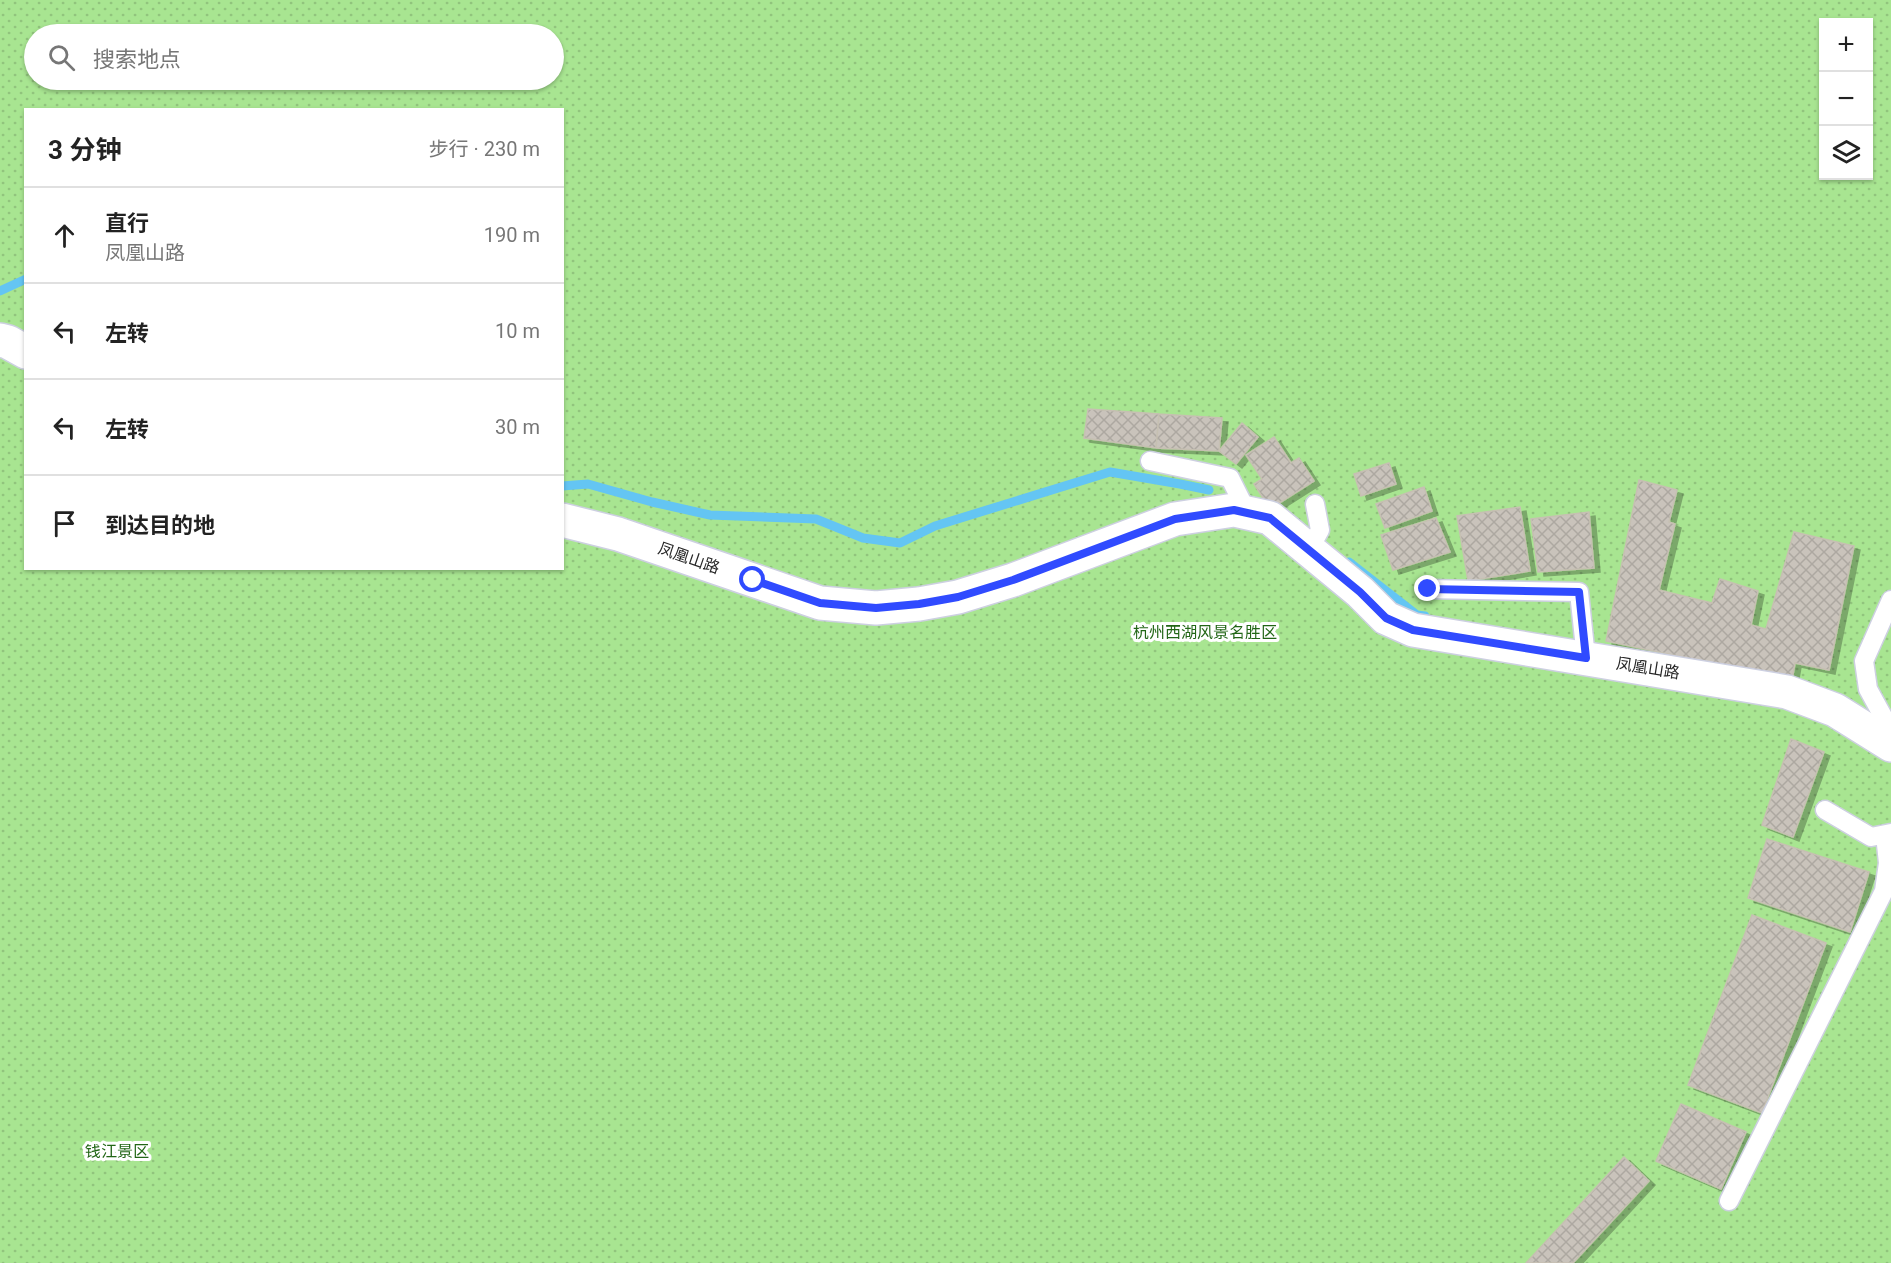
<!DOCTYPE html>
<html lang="zh">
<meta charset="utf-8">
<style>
body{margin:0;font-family:Roboto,"Noto Sans SC",sans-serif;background:#f2f2f2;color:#222}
.controls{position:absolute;right:18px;top:18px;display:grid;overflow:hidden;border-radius:0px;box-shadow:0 2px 4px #0004}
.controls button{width:54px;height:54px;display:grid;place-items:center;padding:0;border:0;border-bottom:2px solid #e0e0e0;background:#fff;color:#222;font:30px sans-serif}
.stop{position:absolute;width:18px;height:18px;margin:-14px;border:4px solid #304bff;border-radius:50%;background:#fff}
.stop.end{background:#304bff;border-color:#fff;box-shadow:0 2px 6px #0008}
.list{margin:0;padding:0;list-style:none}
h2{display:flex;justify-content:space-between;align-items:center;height:78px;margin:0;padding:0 24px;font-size:26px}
h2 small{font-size:20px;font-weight:400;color:#767676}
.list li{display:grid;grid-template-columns:39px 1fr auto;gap:18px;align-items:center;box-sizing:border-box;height:96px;padding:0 24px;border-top:2px solid #e0e0e0}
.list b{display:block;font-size:22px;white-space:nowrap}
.list p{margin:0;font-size:20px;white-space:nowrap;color:#767676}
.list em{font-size:20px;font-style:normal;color:#767676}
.icon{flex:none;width:33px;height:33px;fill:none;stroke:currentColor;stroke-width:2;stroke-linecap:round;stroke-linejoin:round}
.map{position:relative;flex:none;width:1891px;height:1263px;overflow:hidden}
.search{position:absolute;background:#fff;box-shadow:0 2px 4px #0004;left:24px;top:24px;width:540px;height:66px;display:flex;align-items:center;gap:15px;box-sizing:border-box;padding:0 21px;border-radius:33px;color:#767676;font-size:22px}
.panel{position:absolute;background:#fff;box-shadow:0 2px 4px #0004;left:24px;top:108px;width:540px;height:462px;border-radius:0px}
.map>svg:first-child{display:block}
</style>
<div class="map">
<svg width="1891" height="1263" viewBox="0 0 1891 1263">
<defs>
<pattern id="park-dots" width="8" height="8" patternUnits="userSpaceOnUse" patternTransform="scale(1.5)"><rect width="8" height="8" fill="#a8e591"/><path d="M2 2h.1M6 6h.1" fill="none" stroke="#91c47d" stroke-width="1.8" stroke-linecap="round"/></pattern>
<pattern id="building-cross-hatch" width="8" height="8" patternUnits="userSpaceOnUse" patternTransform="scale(1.5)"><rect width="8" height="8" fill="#c9c3bb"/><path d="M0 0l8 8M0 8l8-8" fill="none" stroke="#ada8a1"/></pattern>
<filter id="shadow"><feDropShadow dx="6" dy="4" stdDeviation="0" flood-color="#0004"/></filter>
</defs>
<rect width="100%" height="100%" fill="#ebe4d8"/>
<!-- park -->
<path fill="url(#park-dots)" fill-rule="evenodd" d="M0 0H1891V1263H0ZM1824 22H1868V176H1824ZM34 34H554V80H34ZM26 110H562V568H26Z"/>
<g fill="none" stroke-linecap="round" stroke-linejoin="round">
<!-- stream -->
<path stroke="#64c5f3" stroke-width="9" d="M0 291 26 279
M562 486 588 484 652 502 710 515 816 519 863 538 900 543 935 526 1110 472 1180 484 1209 490
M1349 562 1417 615 1425 616"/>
</g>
<!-- building -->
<path fill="url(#building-cross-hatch)" stroke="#c6c0b2" stroke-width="1.5" filter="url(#shadow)" d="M1088 409 1159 414 1156 448 1084 438Z
M1159 414 1222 418 1219 451 1156 448Z
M1242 423 1258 437 1236 464 1219 451Z
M1274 437 1291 463 1299 458 1314 481 1270 509 1254 484 1262 479 1246 455Z
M1389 463 1396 484 1361 496 1354 474Z
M1639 480 1677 490 1669 522 1675 524 1659 590 1712 603 1720 579 1758 591 1751 625 1766 629 1794 532 1854 546 1829 670 1795 663 1792 680 1606 641Z
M1424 487 1432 511 1385 528 1376 504Z
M1520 507 1530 571 1468 581 1457 516Z
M1589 512 1594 568 1538 572 1531 519Z
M1436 518 1450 552 1393 570 1381 535Z
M1791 739 1824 752 1793 837 1762 825Z
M1767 839 1869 872 1850 932 1748 898Z
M1752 915 1826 943 1762 1113 1688 1085Z
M1681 1104 1746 1132 1721 1189 1656 1161Z
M1624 1157 1649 1181 1573 1263H1526Z"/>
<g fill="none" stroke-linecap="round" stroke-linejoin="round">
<defs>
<path id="service" d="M1150 461 1230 478 1248 514
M1309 550 1320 530 1315 504
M1428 589 1579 592 1586 658
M1891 600 1864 661 1868 689 1891 731
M1825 810 1871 837 1891 833
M1729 1201 1884 891 1888 863 1885 835"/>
<path id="minor" d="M0 340 8 342 26 352
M562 520 618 534 820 603 876 608 919 604 958 597 1013 580 1175 519 1234 510 1270 518 1360 592 1386 618 1413 630 1787 692 1835 710 1891 745"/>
</defs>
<!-- service casing -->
<use href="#service" stroke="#cdd0e1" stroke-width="21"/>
<!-- minor casing -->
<use href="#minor" stroke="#cdd0e1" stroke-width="36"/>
<!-- service -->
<use href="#service" stroke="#fff" stroke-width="18"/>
<!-- minor -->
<use href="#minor" stroke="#fff" stroke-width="33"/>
</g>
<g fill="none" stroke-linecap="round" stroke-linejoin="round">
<!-- route -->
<path stroke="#304bff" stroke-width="8" d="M753 580 820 603 876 608 919 604 958 597 1013 580 1175 519 1234 510 1270 518 1360 592 1386 618 1413 630 1586 658 1579 592 1428 589"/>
</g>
<g text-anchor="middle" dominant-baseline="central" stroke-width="6" stroke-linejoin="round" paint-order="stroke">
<!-- street labels -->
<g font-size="16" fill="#272727" stroke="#fff">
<text transform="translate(689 558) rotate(19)">凤凰山路</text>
<text transform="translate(1648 668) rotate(9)">凤凰山路</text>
</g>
<!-- park labels -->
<g font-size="16" fill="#226616" stroke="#fff">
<text x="1205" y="632">杭州西湖风景名胜区</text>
<text x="117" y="1151">钱江景区</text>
</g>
</g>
</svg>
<div class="controls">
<button>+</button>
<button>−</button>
<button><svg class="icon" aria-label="layers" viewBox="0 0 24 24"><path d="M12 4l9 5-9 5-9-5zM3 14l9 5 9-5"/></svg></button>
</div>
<div class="stop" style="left:753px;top:580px"></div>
<div class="stop end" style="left:1428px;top:589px"></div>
<div class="search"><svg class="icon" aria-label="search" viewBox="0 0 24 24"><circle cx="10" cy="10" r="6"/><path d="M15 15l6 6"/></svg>搜索地点</div>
<section class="panel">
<h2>3 分钟<small>步行 · 230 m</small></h2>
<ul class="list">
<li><svg class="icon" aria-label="ahead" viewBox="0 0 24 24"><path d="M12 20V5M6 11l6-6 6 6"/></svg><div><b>直行</b><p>凤凰山路</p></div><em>190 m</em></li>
<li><svg class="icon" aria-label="left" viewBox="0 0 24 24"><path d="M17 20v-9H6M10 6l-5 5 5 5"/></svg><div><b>左转</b></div><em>10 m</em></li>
<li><svg class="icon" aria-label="left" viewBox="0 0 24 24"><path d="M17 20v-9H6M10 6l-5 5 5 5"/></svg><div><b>左转</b></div><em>30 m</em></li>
<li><svg class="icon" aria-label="arrive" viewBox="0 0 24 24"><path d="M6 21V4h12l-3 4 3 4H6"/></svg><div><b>到达目的地</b></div></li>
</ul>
</section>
</div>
